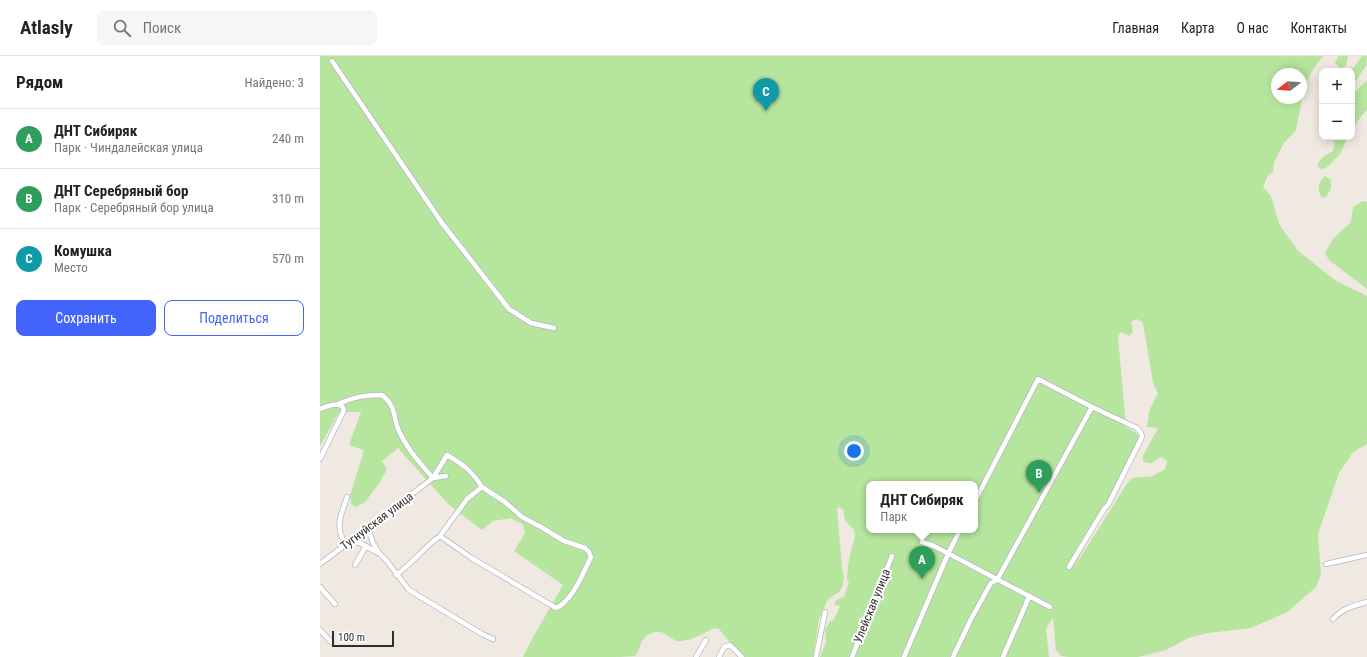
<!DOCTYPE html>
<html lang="ru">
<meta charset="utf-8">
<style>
body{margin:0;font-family:"Roboto Condensed",sans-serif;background:#f6f6f6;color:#222}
.controls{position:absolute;right:12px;top:12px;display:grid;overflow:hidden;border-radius:8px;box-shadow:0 2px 10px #0003}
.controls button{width:36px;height:36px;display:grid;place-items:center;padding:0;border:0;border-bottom:1px solid #e0e0e0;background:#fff;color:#222;font:20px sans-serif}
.compass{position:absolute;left:951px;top:12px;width:36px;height:36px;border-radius:50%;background:#fff;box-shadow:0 2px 10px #0003;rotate:253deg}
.scale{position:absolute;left:12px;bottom:10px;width:62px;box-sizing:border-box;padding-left:4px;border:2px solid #2e2e2e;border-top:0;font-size:11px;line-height:14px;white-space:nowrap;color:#2e2e2e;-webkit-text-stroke:3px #fff;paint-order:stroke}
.you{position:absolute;left:534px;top:395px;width:14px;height:14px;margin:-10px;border:3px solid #fff;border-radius:50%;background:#1a73e8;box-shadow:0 0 0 6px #1a73e833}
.badge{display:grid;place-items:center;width:26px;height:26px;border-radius:50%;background:#4264fb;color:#fff;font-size:13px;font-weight:700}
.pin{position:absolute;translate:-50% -33px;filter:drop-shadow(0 1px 2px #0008)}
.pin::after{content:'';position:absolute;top:21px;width:14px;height:12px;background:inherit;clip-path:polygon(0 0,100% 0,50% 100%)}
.popup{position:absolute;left:546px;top:425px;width:112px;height:52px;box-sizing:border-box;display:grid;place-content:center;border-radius:8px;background:#fff;filter:drop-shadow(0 1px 3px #0005);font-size:13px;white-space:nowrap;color:#767676}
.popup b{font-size:15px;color:#222}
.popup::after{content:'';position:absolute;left:50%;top:100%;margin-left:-8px;border:8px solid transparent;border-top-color:#fff}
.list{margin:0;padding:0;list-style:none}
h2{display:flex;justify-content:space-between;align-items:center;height:52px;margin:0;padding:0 16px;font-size:17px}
h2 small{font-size:13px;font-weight:400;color:#767676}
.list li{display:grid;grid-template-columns:26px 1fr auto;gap:12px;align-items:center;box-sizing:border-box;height:60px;padding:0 16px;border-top:1px solid #e0e0e0}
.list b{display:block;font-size:15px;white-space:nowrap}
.list p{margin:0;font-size:13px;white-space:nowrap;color:#767676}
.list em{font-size:13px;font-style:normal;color:#767676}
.actions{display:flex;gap:8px;padding:12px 16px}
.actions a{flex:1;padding:9px 0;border:1px solid #4264fb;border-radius:8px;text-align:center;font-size:14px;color:#4264fb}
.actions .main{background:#4264fb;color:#fff}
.icon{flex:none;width:22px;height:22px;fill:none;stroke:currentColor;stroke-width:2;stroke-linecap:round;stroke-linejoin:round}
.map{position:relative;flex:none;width:1047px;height:601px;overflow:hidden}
header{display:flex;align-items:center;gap:24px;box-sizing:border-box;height:56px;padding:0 20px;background:#fff;border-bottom:1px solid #e0e0e0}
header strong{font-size:19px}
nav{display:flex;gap:22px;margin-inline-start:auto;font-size:14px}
.search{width:280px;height:36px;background:#f6f6f6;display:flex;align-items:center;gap:10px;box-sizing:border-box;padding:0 14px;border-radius:8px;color:#767676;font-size:15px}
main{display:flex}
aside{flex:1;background:#fff}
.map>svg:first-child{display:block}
</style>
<header>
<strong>Atlasly</strong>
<div class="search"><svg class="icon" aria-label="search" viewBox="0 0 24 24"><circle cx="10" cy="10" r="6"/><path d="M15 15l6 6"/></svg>Поиск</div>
<nav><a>Главная</a><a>Карта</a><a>О нас</a><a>Контакты</a></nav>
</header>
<main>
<aside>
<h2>Рядом<small>Найдено: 3</small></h2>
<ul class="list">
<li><span class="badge" style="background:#2e9e5b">A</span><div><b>ДНТ Сибиряк</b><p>Парк · Чиндалейская улица</p></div><em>240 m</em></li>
<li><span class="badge" style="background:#2e9e5b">B</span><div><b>ДНТ Серебряный бор</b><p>Парк · Серебряный бор улица</p></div><em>310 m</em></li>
<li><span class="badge" style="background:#0f9aa8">C</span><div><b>Комушка</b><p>Место</p></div><em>570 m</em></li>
</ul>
<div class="actions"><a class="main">Сохранить</a><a>Поделиться</a></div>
</aside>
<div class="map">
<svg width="1047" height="601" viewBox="0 0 1047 601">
<rect width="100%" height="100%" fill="#efe9e1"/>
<!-- green -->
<path fill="#b6e59e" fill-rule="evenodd" d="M0 0H1003L994 12 985 28 976 74 964 87 954 106 953 116 948 119 943 131 951 140 959 168 978 195 1016 225 1047 240V388L1033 396 1019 417 998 478 1001 518 996 531 967 556 931 572 888 577 868 582 846 594 818 601H749L741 600 736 594 733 561 726 573 729 601H500L506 586 505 574 510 565 514 564 520 550 514 549 516 544 524 541 529 526 527 525C527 517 528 507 530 499 531 492 535 485 535 477 534 471 529 470 526 465 523 462 525 457 523 453L517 451 522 513 524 520 523 529 519 536 508 543 499 563 493 601H422L399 573 394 572C386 577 366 587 357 585 349 582 344 574 335 576 317 580 322 596 314 600 308 601 290 601 283 601 256 601 230 601 203 601L212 583 243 529 194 495 205 477 203 469 191 462 173 465 162 474 128 448 78 392 62 405 67 413 60 426 45 446 35 451 31 447 30 440 44 394 29 389 41 356H19L0 390ZM957 18H981V42H957ZM817 263 823 267 833 327 838 337 829 355 827 371 838 372 823 400V406L832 407 841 401 847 405 845 413 833 420 813 422 808 426 753 513 823 381 806 371 798 280 801 276 809 280 813 276 811 266ZM549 428H655V474H549Z
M1018 0H1028L1026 9 1021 13 1015 7Z
M1042 0H1047L1046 10 1032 30V15H1031Z
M1047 24V54L1042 59 1032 74V39Z
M1010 81H1027L1021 97 1006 112 999 113 998 107 1003 101 1013 95 1015 87Z
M1005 120 1011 124V133L1006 141 1002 142C997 133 997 127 1005 120Z
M1042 145 1047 146V233L1009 204 1005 197 1013 183 1031 166 1033 151Z"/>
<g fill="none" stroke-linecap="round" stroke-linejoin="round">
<defs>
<path id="minor" d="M12 5 122 167 189 253 211 267 234 272
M18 348C34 341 45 339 62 339 78 352 72 362 80 377 88 394 101 408 113 422
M0 353C8 350 14 347 22 350L24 354 0 403
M113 422 126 420
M655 445 718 323 772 351 677 524
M48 472 53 487 59 497
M31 485 40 487 60 498 67 505 89 534 162 578 173 583
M602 486 614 490 730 551
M26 489C14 470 21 460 27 441
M0 508 113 422 127 399C144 409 151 414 162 431
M1006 508 1047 499
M35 509 46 490
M749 511 784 453 788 449 822 381 821 377 817 372 772 351
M76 519C92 508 104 491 120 480L150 501 236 552C252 546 264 515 271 501L269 496 265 492 244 485 221 471 202 461 185 446 162 431 147 443 120 480
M0 531 15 548
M1013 563C1023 552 1033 550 1047 546
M0 574 11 586
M376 601 386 584
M399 601 404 591 410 589 422 601
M496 601 505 556
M532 601 572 500
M584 601 628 498 640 474
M633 601 651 563 671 527 677 524
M683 601 709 541"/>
</defs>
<!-- minor casing -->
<use href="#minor" stroke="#b4b7c1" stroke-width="6"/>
<!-- minor -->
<use href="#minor" stroke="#fff" stroke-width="4.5"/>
</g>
<g text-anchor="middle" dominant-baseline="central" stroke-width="4" stroke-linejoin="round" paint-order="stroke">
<!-- street labels -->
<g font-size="12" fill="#2e2e2e" stroke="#fff">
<text transform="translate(57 465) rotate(-37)">Тугнуйская улица</text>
<text transform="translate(552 550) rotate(-68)">Улейская улица</text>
</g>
</g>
</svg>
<div class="controls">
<button>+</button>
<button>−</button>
</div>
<svg class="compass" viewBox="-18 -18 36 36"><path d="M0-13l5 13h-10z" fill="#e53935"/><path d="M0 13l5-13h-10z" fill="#767676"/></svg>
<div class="scale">100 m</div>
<div class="you"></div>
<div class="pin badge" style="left:602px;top:523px;background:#2e9e5b">A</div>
<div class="popup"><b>ДНТ Сибиряк</b>Парк</div>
<div class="pin badge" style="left:719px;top:437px;background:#2e9e5b">B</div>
<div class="pin badge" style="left:446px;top:55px;background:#0f9aa8">C</div>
</div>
</main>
